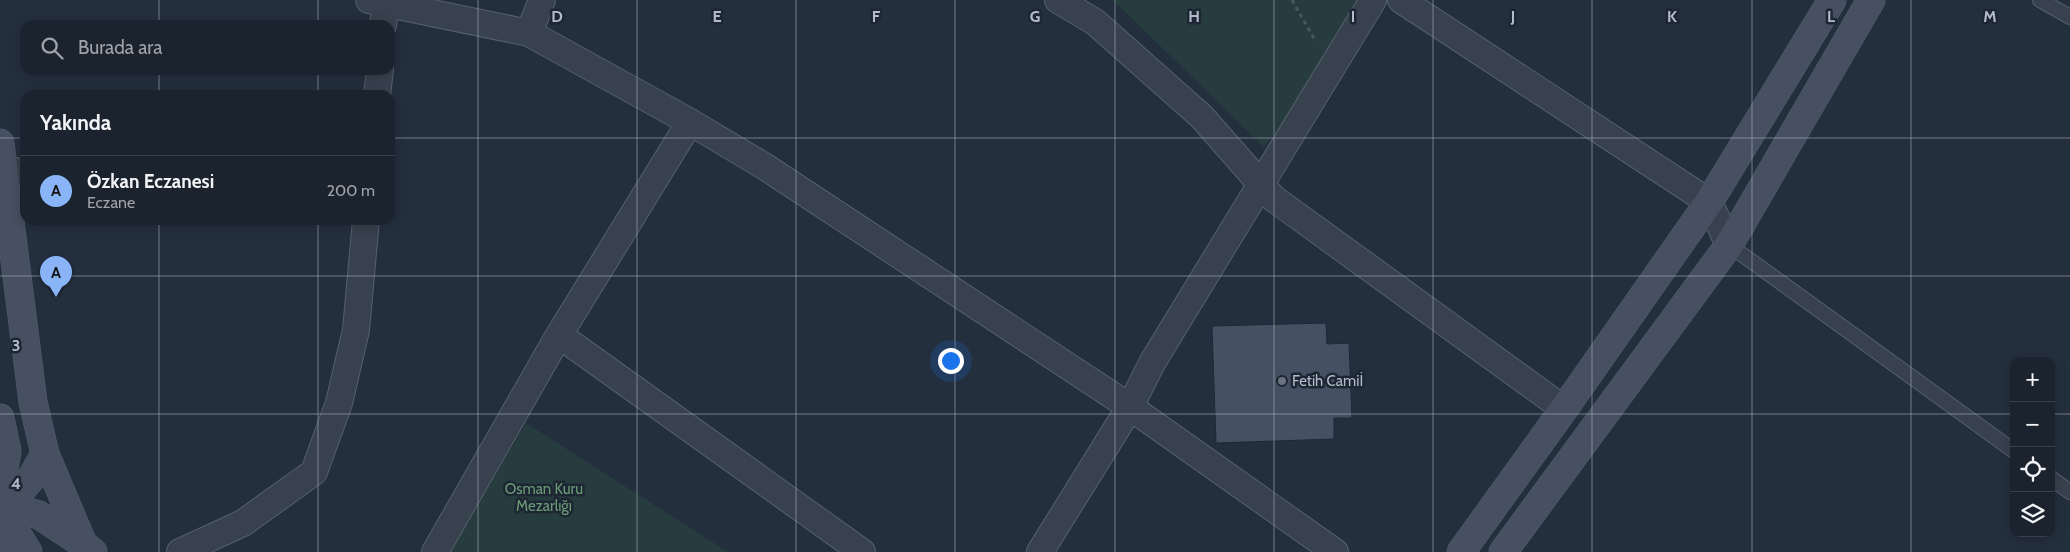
<!DOCTYPE html>
<html lang="tr">
<meta charset="utf-8">
<style>
body{margin:0;font-family:Cabin,sans-serif;background:#242b36;color:#f1f3f6}
.controls{position:absolute;right:15px;bottom:15px;display:grid;overflow:hidden;border-radius:10px;box-shadow:0 2px 12px #0003}
.controls button{width:45px;height:45px;display:grid;place-items:center;padding:0;border:0;border-bottom:1px solid #39404a;background:#1b232e;color:#f1f3f6;font:25px sans-serif}
.you{position:absolute;left:950px;top:360px;width:18px;height:18px;margin:-12px;border:4px solid #fff;border-radius:50%;background:#1a73e8;box-shadow:0 0 0 8px #1a73e833}
.badge{display:grid;place-items:center;width:32px;height:32px;border-radius:50%;background:#8ab4f8;color:#111;font-size:16px;font-weight:700}
.pin{position:absolute;translate:-50% -41px;filter:drop-shadow(0 1px 2px #0008)}
.pin::after{content:'';position:absolute;top:26px;width:18px;height:15px;background:inherit;clip-path:polygon(0 0,100% 0,50% 100%)}
.list{margin:0;padding:0;list-style:none}
h2{display:flex;justify-content:space-between;align-items:center;height:65px;margin:0;padding:0 20px;font-size:21px}
h2 small{font-size:16px;font-weight:400;color:#a0a4aa}
.list li{display:grid;grid-template-columns:32px 1fr auto;gap:15px;align-items:center;box-sizing:border-box;height:70px;padding:0 20px;border-top:1px solid #39404a}
.list b{display:block;font-size:19px;white-space:nowrap}
.list p{margin:0;font-size:16px;white-space:nowrap;color:#a0a4aa}
.list em{font-size:16px;font-style:normal;color:#a0a4aa}
.icon{flex:none;width:28px;height:28px;fill:none;stroke:currentColor;stroke-width:2;stroke-linecap:round;stroke-linejoin:round}
.map{position:relative;flex:none;width:2070px;height:552px;overflow:hidden}
.search{position:absolute;background:#1b232e;box-shadow:0 2px 12px #0003;left:20px;top:20px;width:375px;height:55px;display:flex;align-items:center;gap:12px;box-sizing:border-box;padding:0 18px;border-radius:15px;color:#a0a4aa;font-size:19px}
.panel{position:absolute;background:#1b232e;box-shadow:0 2px 12px #0003;left:20px;top:90px;width:375px;height:135px;border-radius:15px}
.map>svg:first-child{display:block}
</style>
<div class="map">
<svg width="2070" height="552" viewBox="0 0 2070 552">
<rect width="100%" height="100%" fill="#242f3e"/>
<!-- green -->
<path fill="#263c3f" d="M1113 0H1373L1349 38 1264 147Z
M526 423 728 552H450Z"/>
<!-- building -->
<path fill="#455162" stroke="#1f2835" d="M1326 323 1327 344 1349 343 1352 418H1334V439L1216 443 1212 326Z"/>
<g fill="none" stroke-linecap="round" stroke-linejoin="round">
<defs>
<path id="lane" d="M2040 0 2070 17
M1729 245 2014 451
M2051 478 2070 492"/>
<path id="street" d="M369 0 529 33 690 122 764 166 1130 407 1335 552
M1058 0 1095 22 1202 117 1273 198 1564 409
M1401 0 1709 202 1729 245
M383 25 386 0
M529 33 542 0
M377 95 380 70
M3 170 25 172
M559 335 862 552
M180 552 243 523 314 472 339 403 356 330 366 220
M435 552 559 335 690 122
M1040 552 1130 407 1152 363 1373 0"/>
<path id="secondary" d="M0 143 33 402 45 454 83 544 93 552
M0 418 7 451 0 492
M0 502 18 494 30 480 45 454
M0 504 39 515 83 544
M0 506 28 552
M0 550 6 552
M1461 552 1564 409 1709 202 1832 0
M1503 552 1729 245 1871 0"/>
</defs>
<!-- lane casing -->
<use href="#lane" stroke="#565f6c" stroke-width="16"/>
<!-- street casing -->
<use href="#street" stroke="#565f6c" stroke-width="28"/>
<!-- secondary casing -->
<use href="#secondary" stroke="#565f6c" stroke-width="29"/>
<!-- path -->
<path stroke="#44595c" stroke-width="3" stroke-dasharray="4 4" stroke-linecap="butt" d="M1292 0 1316 42"/>
<!-- lane -->
<use href="#lane" stroke="#38414e" stroke-width="14"/>
<!-- street -->
<use href="#street" stroke="#38414e" stroke-width="26"/>
<!-- secondary -->
<use href="#secondary" stroke="#465061" stroke-width="28"/>
</g>
<!-- grid -->
<path fill="none" stroke="#b4bcc9" stroke-width="1" stroke-opacity="0.55" d="M159 0V25M318 0V25M478 0V552M637 0V552M796 0V552M955 0V552M1115 0V552M1274 0V552M1433 0V552M1592 0V552M1752 0V552M1911 0V552M159 70V95M318 70V95M0 138H25M390 138H2070M159 220V552M318 220V552M0 276H2070M0 414H2014M2051 414H2070"/>
<!-- markers -->
<circle fill="#6b7280" stroke="#1d2633" stroke-width="2" cx="1282" cy="381" r="5"/>
<g text-anchor="middle" dominant-baseline="central" stroke-width="5" stroke-linejoin="round" paint-order="stroke">
<!-- poi labels -->
<g font-size="15" fill="#b4bcc9" stroke="#1d2633" text-anchor="start">
<text x="1292" y="381">Fetih Camiİ</text>
</g>
<!-- park labels -->
<g font-size="15" fill="#6b9a76" stroke="#1d2633">
<text x="544" y="489">Osman Kuru<tspan x="544" dy="17">Mezarlığı</tspan></text>
</g>
</g>
<g font-size="16" text-anchor="middle" font-weight="bold" fill="#b4bcc9" stroke="#1d2633" stroke-width="5" stroke-linejoin="round" paint-order="stroke">
<text x="557" y="22">D</text>
<text x="717" y="22">E</text>
<text x="876" y="22">F</text>
<text x="1035" y="22">G</text>
<text x="1194" y="22">H</text>
<text x="1353" y="22">I</text>
<text x="1513" y="22">J</text>
<text x="1672" y="22">K</text>
<text x="1831" y="22">L</text>
<text x="1990" y="22">M</text>
<text x="16" y="351">3</text>
<text x="16" y="489">4</text>
</g>
</svg>
<div class="controls">
<button>+</button>
<button>−</button>
<button><svg class="icon" aria-label="locate" viewBox="0 0 24 24"><circle cx="12" cy="12" r="6"/><path d="M12 2v4M12 18v4M2 12h4M18 12h4"/></svg></button>
<button><svg class="icon" aria-label="layers" viewBox="0 0 24 24"><path d="M12 4l9 5-9 5-9-5zM3 14l9 5 9-5"/></svg></button>
</div>
<div class="you"></div>
<div class="pin badge" style="left:56px;top:297px">A</div>
<div class="search"><svg class="icon" aria-label="search" viewBox="0 0 24 24"><circle cx="10" cy="10" r="6"/><path d="M15 15l6 6"/></svg>Burada ara</div>
<section class="panel">
<h2>Yakında<small></small></h2>
<ul class="list">
<li><span class="badge">A</span><div><b>Özkan Eczanesi</b><p>Eczane</p></div><em>200 m</em></li>
</ul>
</section>
</div>
